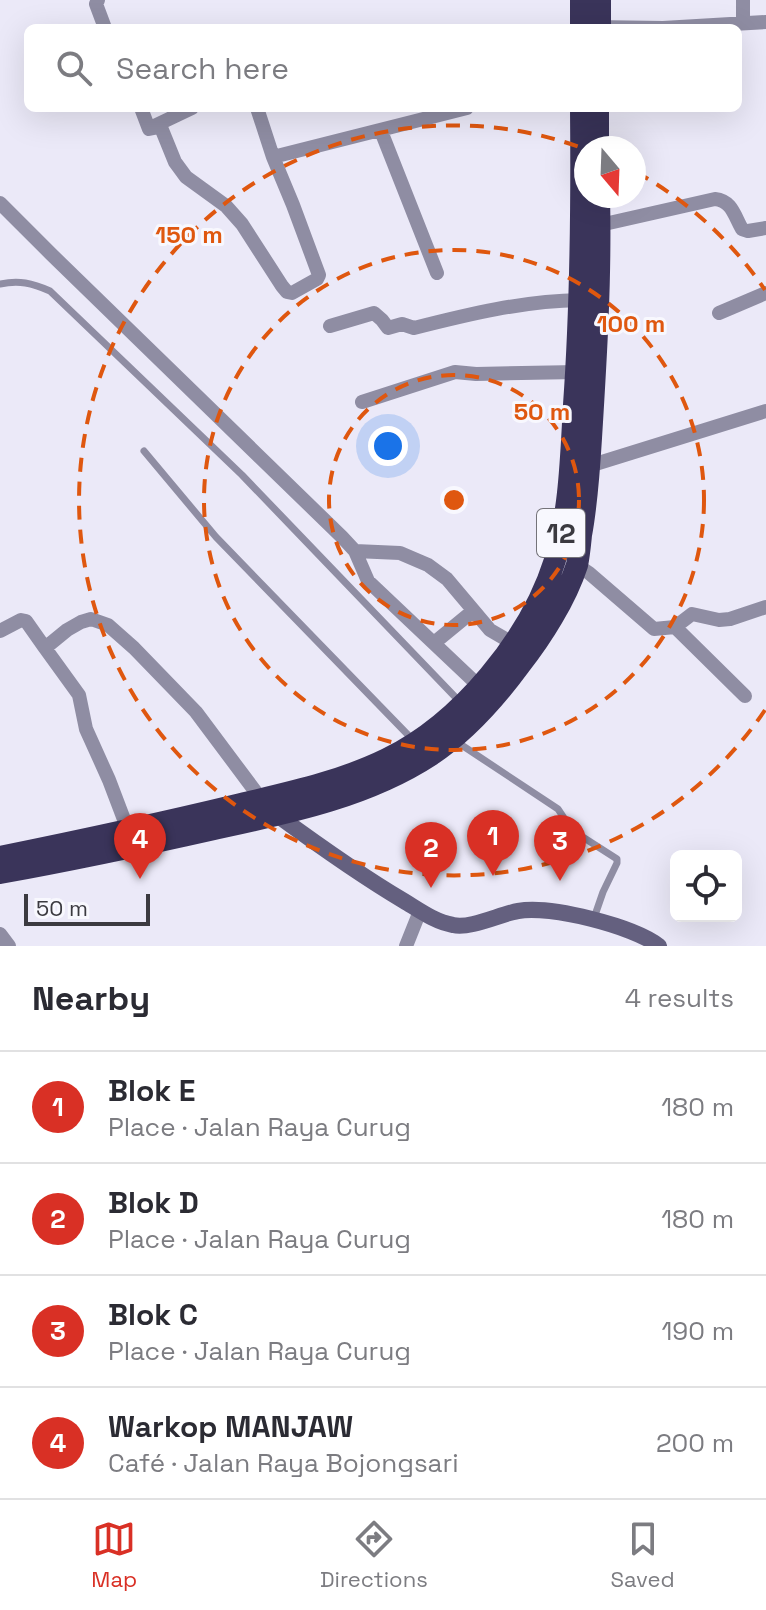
<!DOCTYPE html>
<meta charset="utf-8">
<style>
body{margin:0;font-family:"Space Grotesk",sans-serif;background:#f7f7f7;color:#2b2b33}
.controls{position:absolute;right:24px;bottom:24px;display:grid;overflow:hidden;border-radius:12px;box-shadow:0 8px 32px #0002}
.controls button{width:72px;height:72px;display:grid;place-items:center;padding:0;border:0;border-bottom:2px solid #e1e1e2;background:#fff;color:#2b2b33;font:40px sans-serif}
.compass{position:absolute;left:574px;top:136px;width:72px;height:72px;border-radius:50%;background:#fff;box-shadow:0 8px 32px #0002;rotate:161deg}
.scale{position:absolute;left:24px;bottom:20px;width:126px;box-sizing:border-box;padding-left:8px;border:4px solid #3b3a40;border-top:0;font-size:22px;line-height:28px;white-space:nowrap;color:#3b3a40;-webkit-text-stroke:6px #f8f8fe;paint-order:stroke}
.you{position:absolute;left:388px;top:446px;width:28px;height:28px;margin:-20px;border:6px solid #fff;border-radius:50%;background:#1a73e8;box-shadow:0 0 0 12px #1a73e833}
.badge{display:grid;place-items:center;width:52px;height:52px;border-radius:50%;background:#d93025;color:#fff;font-size:26px;font-weight:700}
.pin{position:absolute;translate:-50% -66px;filter:drop-shadow(0 2px 4px #0008)}
.pin::after{content:'';position:absolute;top:42px;width:28px;height:24px;background:inherit;clip-path:polygon(0 0,100% 0,50% 100%)}
.list{margin:0;padding:0;list-style:none}
h2{display:flex;justify-content:space-between;align-items:center;height:104px;margin:0;padding:0 32px;font-size:34px}
h2 small{font-size:26px;font-weight:400;color:#7c7c81}
.list li{display:grid;grid-template-columns:52px 1fr auto;gap:24px;align-items:center;box-sizing:border-box;height:112px;padding:0 32px;border-top:2px solid #e1e1e2}
.list b{display:block;font-size:30px;white-space:nowrap}
.list p{margin:0;font-size:26px;white-space:nowrap;color:#7c7c81}
.list em{font-size:26px;font-style:normal;color:#7c7c81}
.icon{flex:none;width:44px;height:44px;fill:none;stroke:currentColor;stroke-width:2;stroke-linecap:round;stroke-linejoin:round}
.map{position:relative;flex:none;width:766px;height:946px;overflow:hidden}
.search{position:absolute;background:#fff;box-shadow:0 8px 32px #0002;left:24px;right:24px;top:24px;height:88px;display:flex;align-items:center;gap:20px;box-sizing:border-box;padding:0 28px;border-radius:12px;color:#7c7c81;font-size:30px}
.sheet{height:552px;background:#fff}
nav{display:flex;justify-content:space-around;align-items:center;box-sizing:border-box;height:112px;border-top:2px solid #e1e1e2;background:#fff;font-size:22px;color:#7c7c81}
nav a{display:grid;justify-items:center;gap:4px}
nav .on{color:#d93025}
.map>svg:first-child{display:block}
</style>
<div class="map">
<svg width="766" height="946" viewBox="0 0 766 946">
<rect width="100%" height="100%" fill="#ebe9f8"/>
<g fill="none" stroke-linecap="round" stroke-linejoin="round">
<!-- service -->
<path stroke="#8f8da3" stroke-width="7" d="M0 284C19 280 32 283 50 291L242 475 460 702
M144 451 216 537 412 739
M454 740 558 809 570 827 578 834 617 859V863L603 892 594 918"/>
<!-- minor -->
<path stroke="#8f8da3" stroke-width="14" d="M98 0 96 4 105 28
M743 23V0
M593 27 663 28 766 22
M141 108 149 129 159 127 162 130 175 162 186 177 226 206 242 224 282 286 287 292 292 293 317 279 319 275 293 205 273 157 467 108
M257 108 273 157
M150 128 192 108
M381 131 437 273
M0 203 51 254 342 537 355 551 368 581 480 687
M600 225 715 199C732 201 734 215 742 229L748 231 766 228
M719 313 766 293
M330 326 374 313 382 320 388 328 402 324 414 328C469 314 523 301 580 300
M362 402 455 372 476 374 577 372
M589 466 766 411
M355 551 400 553 428 565 447 579 490 630 514 644
M577 565 589 573 654 629 675 627 692 614 719 620 730 619 766 607
M675 627 745 696
M0 631 21 620 26 621 45 648 67 630 81 622 91 619 108 625 134 648 196 712 261 799
M434 643 473 611
M45 648 79 695 86 729 109 780 128 830
M0 934 9 946
M406 946 420 911"/>
<!-- secondary -->
<path stroke="#64607f" stroke-width="16" d="M271 809 277 815C318 845 360 875 404 901 419 910 435 922 453 925 471 929 500 914 518 911 550 905 633 926 659 946"/>
<!-- trunk -->
<path stroke="#3a345a" stroke-width="22" d="M581 28V0
M600 28V0
M598 108V148
M0 857C79 841 158 824 237 805 287 793 340 782 387 759 461 723 530 639 555 560 570 511 571 456 574 405 581 306 582 207 581 108
M0 873C72 860 143 845 214 829 288 813 367 797 431 755 467 731 495 699 520 665 542 637 566 599 577 565 579 556 580 545 581 535 587 503 589 471 591 438 596 358 601 277 599 196"/>
</g>
<!-- distance rings -->
<g fill="none" stroke="#df570f" stroke-width="4" stroke-dasharray="14 10">
<circle cx="454" cy="500" r="125"/>
<circle cx="454" cy="500" r="250"/>
<path d="M765 710A375 375 0 1 1 585 149M636 172A375 375 0 0 1 765 290"/>
</g>
<g text-anchor="middle" dominant-baseline="central" stroke-width="6" stroke-linejoin="round" paint-order="stroke">
<!-- shield labels -->
<rect fill="#f8f8fe" stroke="#747379" stroke-width="2" x="537" y="509" width="48" height="48" rx="6"/>
<g font-size="28" font-weight="bold" fill="#3b3a40">
<text x="561" y="533">12</text>
</g>
</g>
<circle cx="454" cy="500" r="12" fill="#df570f" stroke="#f8f8fe" stroke-width="4"/>
<g font-size="24" text-anchor="middle" font-weight="bold" fill="#df570f" stroke="#f8f8fe" stroke-width="6" stroke-linejoin="round" paint-order="stroke">
<text x="189" y="243">150 m</text>
<text x="631" y="332">100 m</text>
<text x="542" y="420">50 m</text>
</g>
</svg>
<div class="controls">
<button><svg class="icon" aria-label="locate" viewBox="0 0 24 24"><circle cx="12" cy="12" r="6"/><path d="M12 2v4M12 18v4M2 12h4M18 12h4"/></svg></button>
</div>
<svg class="compass" viewBox="-18 -18 36 36"><path d="M0-13l5 13h-10z" fill="#e53935"/><path d="M0 13l5-13h-10z" fill="#7c7c81"/></svg>
<div class="scale">50 m</div>
<div class="you"></div>
<div class="pin badge" style="left:493px;top:876px">1</div>
<div class="pin badge" style="left:431px;top:888px">2</div>
<div class="pin badge" style="left:560px;top:881px">3</div>
<div class="pin badge" style="left:140px;top:879px">4</div>
<div class="search"><svg class="icon" aria-label="search" viewBox="0 0 24 24"><circle cx="10" cy="10" r="6"/><path d="M15 15l6 6"/></svg>Search here</div>
</div>
<section class="sheet">
<h2>Nearby<small>4 results</small></h2>
<ul class="list">
<li><span class="badge">1</span><div><b>Blok E</b><p>Place · Jalan Raya Curug</p></div><em>180 m</em></li>
<li><span class="badge">2</span><div><b>Blok D</b><p>Place · Jalan Raya Curug</p></div><em>180 m</em></li>
<li><span class="badge">3</span><div><b>Blok C</b><p>Place · Jalan Raya Curug</p></div><em>190 m</em></li>
<li><span class="badge">4</span><div><b>Warkop MANJAW</b><p>Café · Jalan Raya Bojongsari</p></div><em>200 m</em></li>
</ul>
</section>
<nav>
<a class="on"><svg class="icon" aria-label="map" viewBox="0 0 24 24"><path d="M3 6l6-2 6 2 6-2v14l-6 2-6-2-6 2zM9 4v14M15 6v14"/></svg>Map</a>
<a><svg class="icon" aria-label="directions" viewBox="0 0 24 24"><path d="M12 3l9 9-9 9-9-9zM9 14v-3h6M13 9l2 2-2 2"/></svg>Directions</a>
<a><svg class="icon" aria-label="saved" viewBox="0 0 24 24"><path d="M7 4h10v16l-5-4-5 4z"/></svg>Saved</a>
</nav>
